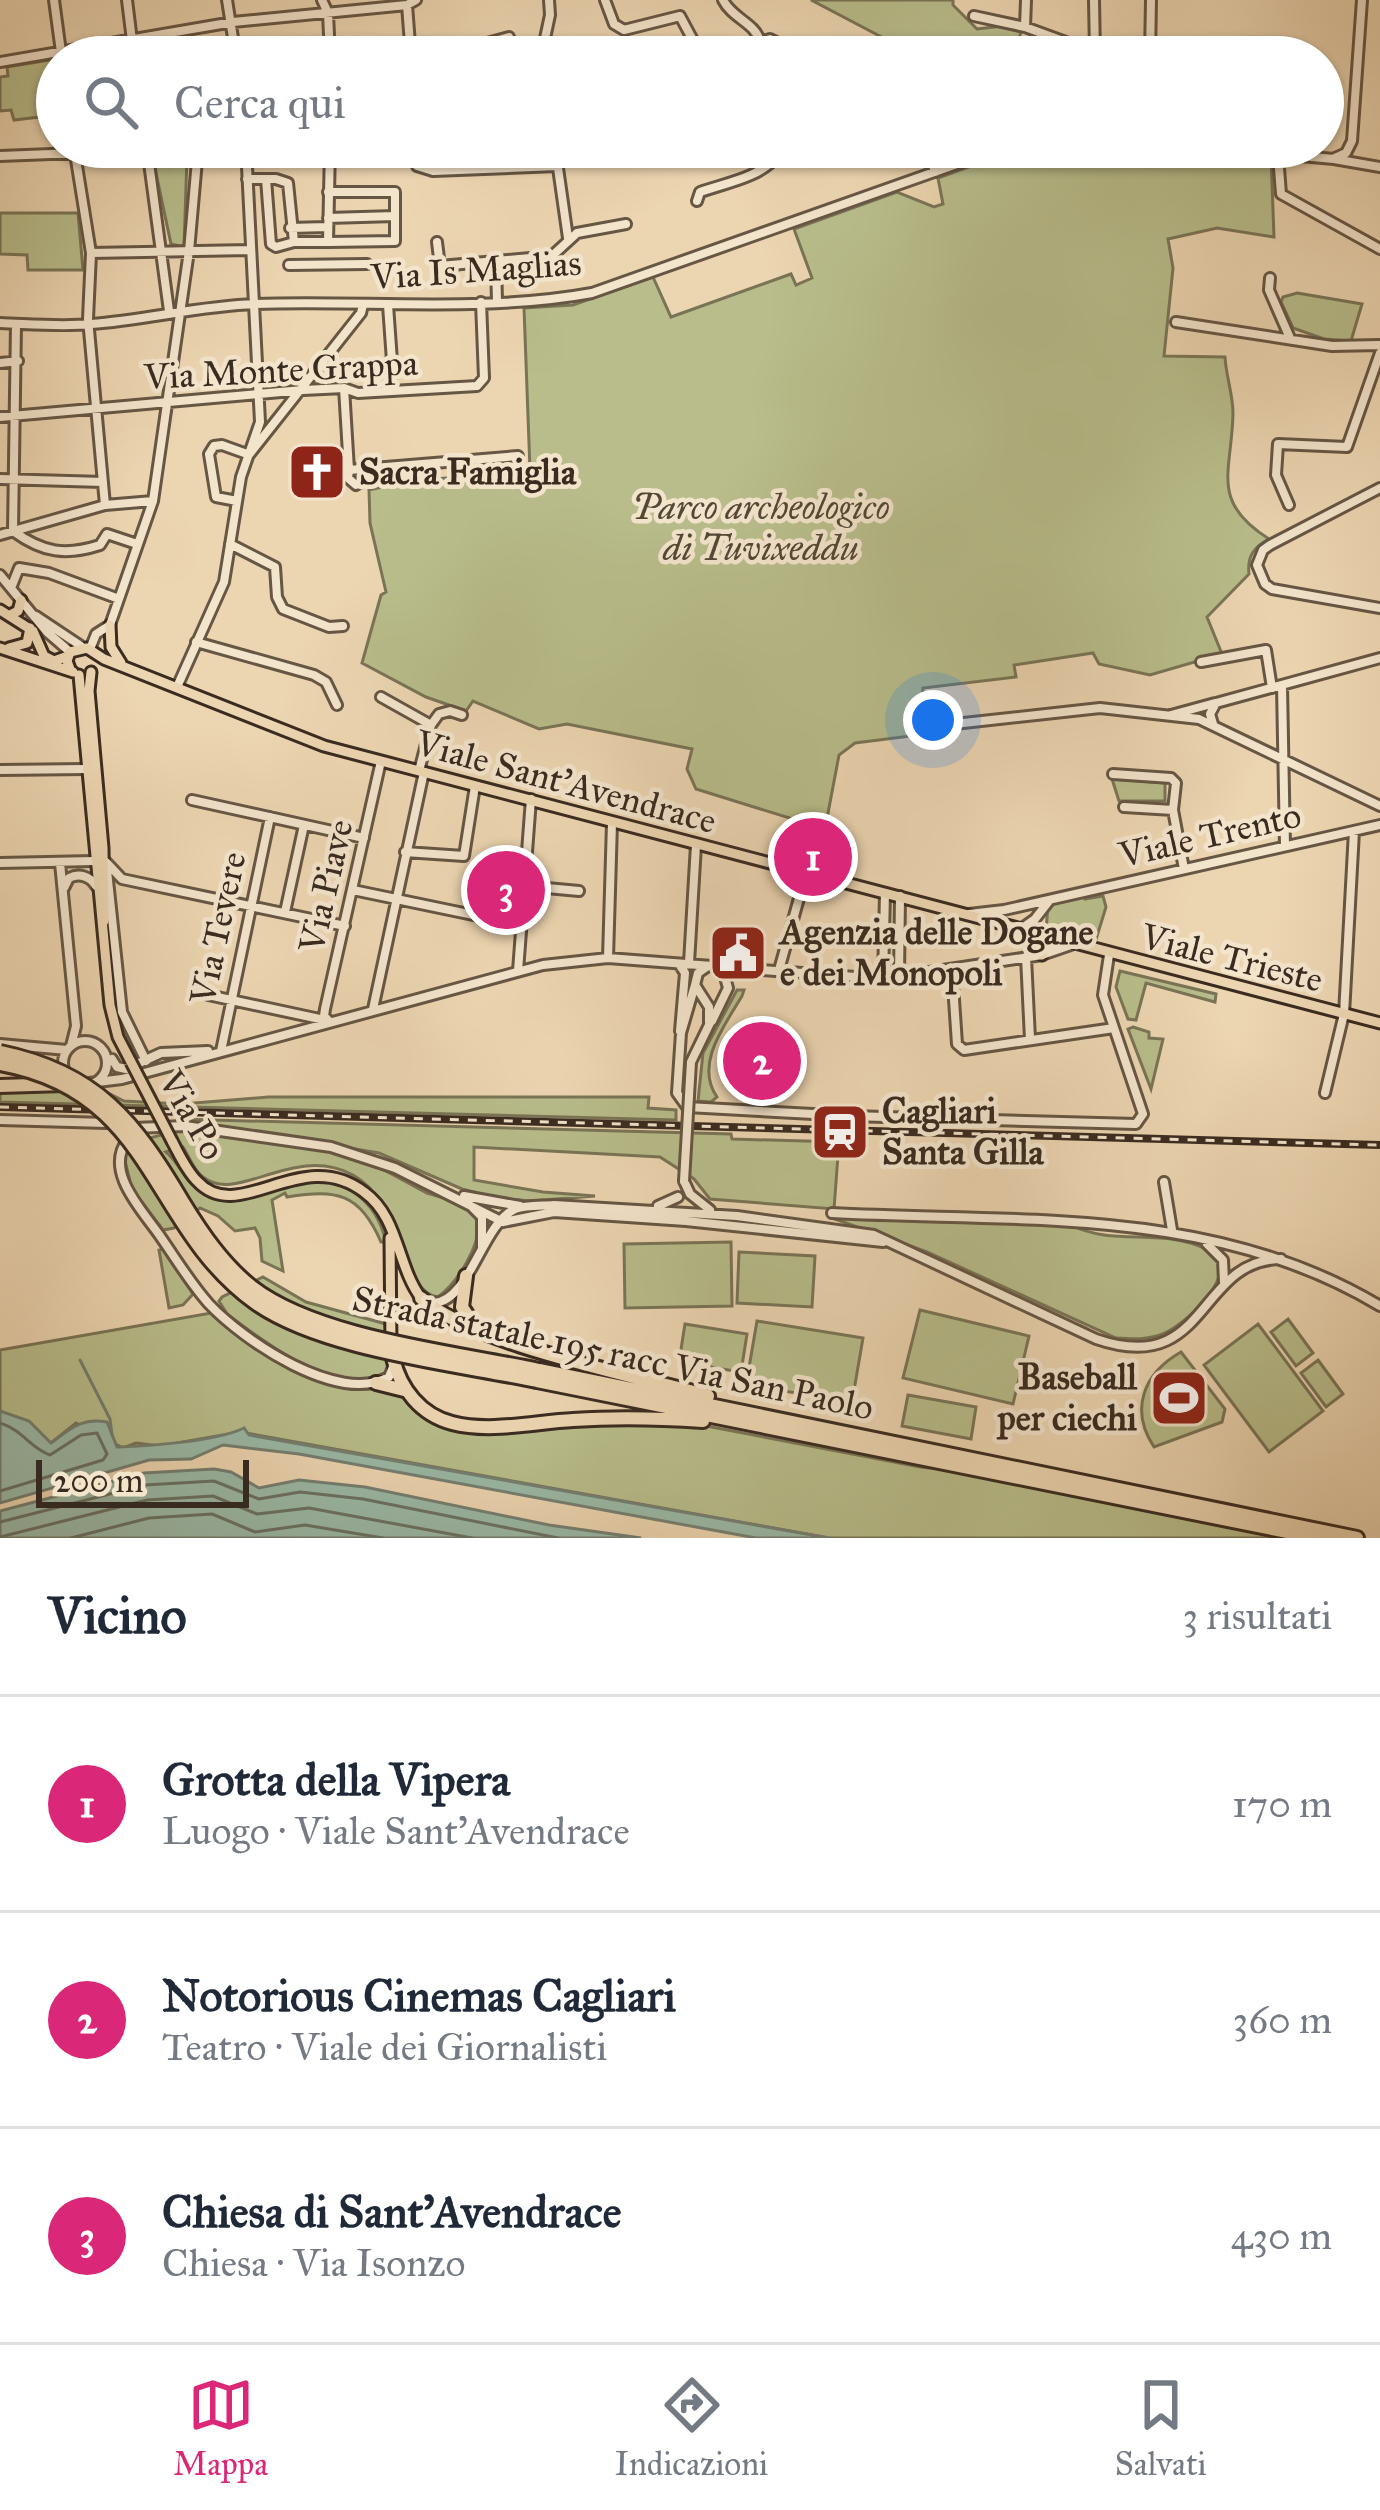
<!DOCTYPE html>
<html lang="it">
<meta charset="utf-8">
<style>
body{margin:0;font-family:"IM FELL Great Primer",serif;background:#f2f2f3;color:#1f2937}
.scale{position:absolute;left:36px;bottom:30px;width:213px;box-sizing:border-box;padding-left:12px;border:6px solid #3a2b20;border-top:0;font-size:33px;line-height:42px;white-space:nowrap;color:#3a2b20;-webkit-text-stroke:9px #f3e4cc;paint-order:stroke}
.you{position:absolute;left:933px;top:720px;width:42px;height:42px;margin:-30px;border:9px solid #fff;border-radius:50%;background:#1a73e8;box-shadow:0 0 0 18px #1a73e833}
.badge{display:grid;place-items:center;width:78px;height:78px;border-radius:50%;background:#db2777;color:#fff;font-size:39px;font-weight:700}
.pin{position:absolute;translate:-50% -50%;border:6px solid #fff;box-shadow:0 3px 12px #0006}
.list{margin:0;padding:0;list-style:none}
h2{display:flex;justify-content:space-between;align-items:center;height:156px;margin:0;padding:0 48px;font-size:51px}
h2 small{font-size:39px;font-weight:400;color:#747a83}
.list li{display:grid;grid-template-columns:78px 1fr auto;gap:36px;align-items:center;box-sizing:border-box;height:216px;padding:0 48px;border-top:3px solid #e0e1e3}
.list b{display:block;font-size:45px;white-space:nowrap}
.list p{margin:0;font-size:39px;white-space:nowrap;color:#747a83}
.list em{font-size:39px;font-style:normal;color:#747a83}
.icon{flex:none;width:66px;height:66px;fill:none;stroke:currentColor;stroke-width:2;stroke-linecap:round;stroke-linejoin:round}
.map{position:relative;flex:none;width:1380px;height:1538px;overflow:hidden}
.search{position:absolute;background:#fff;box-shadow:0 3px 9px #0004;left:36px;right:36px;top:36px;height:132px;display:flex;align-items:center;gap:30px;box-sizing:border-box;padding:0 42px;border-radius:66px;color:#747a83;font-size:45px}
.sheet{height:804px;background:#fff}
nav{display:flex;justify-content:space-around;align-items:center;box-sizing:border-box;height:168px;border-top:3px solid #e0e1e3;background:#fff;font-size:33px;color:#747a83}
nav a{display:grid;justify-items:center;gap:6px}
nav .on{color:#db2777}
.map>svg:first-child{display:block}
</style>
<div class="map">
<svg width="1380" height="1538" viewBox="0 0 1380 1538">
<rect width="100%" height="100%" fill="#ecd5b1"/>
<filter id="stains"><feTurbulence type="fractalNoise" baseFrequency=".00167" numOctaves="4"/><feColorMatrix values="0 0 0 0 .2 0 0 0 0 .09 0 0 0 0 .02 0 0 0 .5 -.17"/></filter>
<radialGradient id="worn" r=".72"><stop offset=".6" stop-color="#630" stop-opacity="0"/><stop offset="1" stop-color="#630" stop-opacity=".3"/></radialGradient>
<!-- green -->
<path fill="#b8bd8b" stroke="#797456" stroke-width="3" d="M811 0H953V5L977 29 1003 26 1021 32 1013 57H908L891 42Z
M56 59 57 115 14 120 11 110 0 111V77L8 76 7 67Z
M1024 147H1148L1271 156 1274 237 1217 228 1168 239 1173 268 1164 356 1225 357C1226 376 1233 395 1233 413 1232 472 1209 501 1269 539 1254 547 1247 556 1249 574L1207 617 1222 654 1150 675 1099 664 1093 653 1014 665 1016 677 923 688 919 735 855 743 839 755 825 829 696 789 687 769 692 749 567 724 539 729 473 701 466 711 426 697 362 663 381 595 386 592 370 523 369 490 404 482 530 470 524 308 573 305 653 277 671 317 791 274 796 285 812 278 794 229 897 192 934 207 943 204 938 178Z
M152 154 187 156 184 247 171 244Z
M0 213H78L83 270H28L27 255 0 254Z
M1297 293 1362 304 1351 341 1324 339 1293 328 1281 302 1283 297Z
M1112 779 1165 783V801H1119Z
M1084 895 1085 899 1103 896 1106 907 1094 946 1046 932 1048 904Z
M1120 971 1216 994 1215 1002 1146 983 1136 1020 1128 1019 1116 987Z
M737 990H744L742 996C725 1025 694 1064 717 1097L711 1102 698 1101 703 1053Z
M1133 1027 1149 1032V1038L1163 1039 1151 1089 1128 1029Z
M46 1088 100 1089 124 1101 182 1104 268 1097H649L648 1108 676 1110V1120L0 1102V1089Z
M176 1119 731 1134 732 1139 839 1142 834 1209 710 1199 694 1179 660 1157 474 1147V1180L543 1192 595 1196 531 1201 497 1198 462 1189 379 1153Z
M180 1130 321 1149 373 1164 427 1193 461 1203 478 1219C482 1244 458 1282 438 1297 401 1293 405 1203 353 1175 293 1143 238 1205 203 1177 193 1170 190 1157 183 1147L166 1152C182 1165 187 1189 211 1197 241 1208 266 1188 294 1182 339 1172 376 1198 386 1242H381C360 1193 337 1189 287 1197L285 1193 272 1200 283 1271 262 1261 260 1238 255 1228 235 1231 218 1216 200 1208 174 1228 163 1230 132 1189 124 1157 138 1141Z
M832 1218 1071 1225C1114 1247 1165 1227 1208 1250 1246 1271 1185 1325 1163 1334 1148 1340 1132 1339 1116 1338L927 1252Z
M731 1242 732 1306 625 1308 624 1244Z
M163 1249 193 1294 183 1305 169 1308 159 1250Z
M739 1252 815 1256 812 1307 737 1303Z
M263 1277 306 1302 386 1324 389 1371C344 1404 264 1342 227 1314L219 1301 222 1297Z
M920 1310 1029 1336 1013 1404 903 1378Z
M211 1313 308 1375 334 1385 399 1391 439 1424H696L920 1467 959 1471 1290 1538H829L240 1432 160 1446 136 1443 123 1448 76 1423 51 1443 0 1411V1350Z
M1288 1319 1313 1353 1296 1366 1271 1332Z
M757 1321 863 1338 852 1402 746 1385Z
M685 1324 747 1334 741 1372 679 1362Z
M1258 1324 1323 1411 1269 1452 1204 1365Z
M1181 1352 1225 1409 1222 1422 1154 1447C1129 1409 1144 1373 1181 1352Z
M1318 1360 1343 1394 1326 1407 1301 1373Z
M908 1395 976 1407 971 1439 902 1426Z"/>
<!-- water -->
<path fill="#9ab9a7" stroke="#748071" stroke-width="3" d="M0 1411 29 1421 51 1443C70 1429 82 1417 107 1422L117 1447C146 1446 215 1442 244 1428L249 1435 829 1538H756L299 1454 223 1445 191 1459 149 1460 0 1503Z
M214 1469 231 1472 259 1488 299 1480 365 1487 549 1525 641 1538H0V1511L144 1473Z"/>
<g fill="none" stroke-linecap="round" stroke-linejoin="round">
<!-- shore -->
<path stroke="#6a7264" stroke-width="3" d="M0 1423C24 1431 30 1448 50 1455L81 1435 97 1433 107 1454 103 1460 0 1491
M0 1522 145 1485 214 1481 259 1499 300 1492 363 1499 558 1538
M0 1537 147 1500 213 1496 257 1514 309 1508 472 1538
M71 1538 149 1518 212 1514 255 1532 305 1525 383 1538"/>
<!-- stream -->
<path stroke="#748071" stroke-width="3" d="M80 1360 110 1419 112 1435"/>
<defs>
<path id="minor" d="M54 0 61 52
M127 0 134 57
M227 0 236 57
M322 0 328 13 330 57
M605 0 614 24 624 30 680 16 702 57 770 39 806 57
M723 0C732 18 755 23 760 41
M1094 0 1095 53
M407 5 411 57
M974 16 1025 27 1107 57
M1025 27 1026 0
M436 57 509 37
M541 57 550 15 549 0
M1150 57 1151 0
M0 62 233 22 407 5 416 0
M74 147 91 253 88 319 105 505
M413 147 417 166 433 171 557 166
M555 147 568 238
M927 147 935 172
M1198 147 1334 159 1380 167
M147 148 169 311
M1278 155 1281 194 1380 249
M0 156 231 147
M1335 158 1346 153 1352 141 1362 0
M247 179H276L288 183 294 242H328L330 147
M266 179 271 244 276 247 294 242
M697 201 700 192C726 183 762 177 778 155L866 147
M328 218 395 216
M290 228 327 227
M328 242 395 241V192H328
M437 242 440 266 552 256 577 233 626 224
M91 253 250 250
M496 263 497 301
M289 265 367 264
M1270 278 1269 290 1290 338
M388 305 393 375
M1176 322 1332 346 1380 345
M0 323C30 324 62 327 91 324 146 320 199 306 255 304 366 300 482 313 592 293L1005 147
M16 324 13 531C43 553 66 556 100 545L107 534 137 544
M0 363 18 361
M344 388 349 470 518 456
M0 417 303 390 344 388 358 393 477 386 484 378 481 302
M248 456 361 313 363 305
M349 470 348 478 356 485 365 479 364 471
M0 479 103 482
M1380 488 1270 545 1263 550 1257 565 1265 584 1272 589 1380 608
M237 501 216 497 209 454 214 446 222 445 247 454
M1289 505 1276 475 1278 444 1347 447 1380 353
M0 535 105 505 153 501
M230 544 275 567 277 597 283 609 329 627 343 626
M0 575 47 632 70 652
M11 588 19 568 49 573 119 599
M36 616 81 646
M196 642 314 675 326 682 337 705
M90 649 96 634 110 625 153 501 189 251 198 149
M1201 662 1266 650 1272 688
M1282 686 1285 846
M177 687 224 582 241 477 260 422 246 147
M381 697 431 725
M1171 715 1215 703
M1213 724 1210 714 1216 703 1380 658
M927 727 1100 708 1199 719 1380 806
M0 770 86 769
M419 771 431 725 439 714 450 711 462 715
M1113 774 1171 778 1176 783 1173 810 1184 869
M192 800 364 838
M1124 807 1173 810
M405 852 464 856 475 786
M106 862 122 879 345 926
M0 863 94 861
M60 863 76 1026 71 1046
M107 871 122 1012 146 1061
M525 886 579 891
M64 888 69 878C79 873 90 876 96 886
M353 890 521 925
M285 912 304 825
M969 914 1004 910 1380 825
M1021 929 1035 919 1049 901
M1026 957 1030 1039
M608 958 612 823
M689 963 696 845
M679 964 685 973 680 1031
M779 970 806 873
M952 970 957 1044 964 1050 1114 1028
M518 971 531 799
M899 976 900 896
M883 979 885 893
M695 985 681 1033 677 1093 687 1107 850 1116 1136 1124 1143 1114 1103 995 1109 955
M208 995 329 1021 324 1016 325 1009 381 761
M373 1009 424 772
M712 1021 728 988 723 970
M709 1025V1007L695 985 698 973 708 966 883 979 1042 955 1071 945
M63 1063a22 22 0 1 1 44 0a22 22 0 1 1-44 0Z
M0 1044 67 1050
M221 1051 270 817
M112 1059 117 1067 126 1069 161 1053 208 1051
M89 1083 122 1079 543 965 608 958 712 966
M1325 1093 1344 1014 1354 831
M0 1120 107 1123
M134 1128 185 1126 331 1147 395 1168 503 1222
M128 1139C103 1171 142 1210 160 1236 176 1259 191 1284 209 1304 244 1341 338 1405 389 1377L393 1367
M684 1181 690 1194 710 1210
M1164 1182 1172 1230
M464 1196 520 1206
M658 1206 678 1197
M472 1207 482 1217V1247
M832 1213C1020 1223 1212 1205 1380 1306
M503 1222 554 1212 686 1221 883 1242
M1207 1244 1223 1260 1224 1282
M434 1303C470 1301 482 1224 515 1209 526 1205 542 1206 554 1205L737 1216 874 1235 1096 1339C1209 1378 1196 1260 1281 1259"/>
<path id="major" d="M0 610 33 631 44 656 54 661 68 656
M10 615 18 611 21 600
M110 625 111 647 121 663
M0 648 73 672
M9 648 27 643 30 628
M70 669 67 661 70 652 87 648 104 659 324 746C676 841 1028 932 1380 1023
M91 672 89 691 103 848 104 921
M79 675 110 1005 118 1037 131 1062
M1042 955 1045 941 1042 938
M172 1141C179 1154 186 1170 197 1181 239 1227 301 1144 364 1192 399 1217 397 1266 421 1298
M390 1238 391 1347"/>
<path id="highway" d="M0 1086 65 1084
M466 1276 462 1307 474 1325
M421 1298C471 1344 638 1376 708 1396
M393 1358C400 1389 421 1415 452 1423 490 1433 535 1422 573 1420 617 1417 659 1418 703 1421
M539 1370 1357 1538
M537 1381 1317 1538
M376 1383 404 1390"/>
</defs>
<!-- minor casing -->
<use href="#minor" stroke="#665644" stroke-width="14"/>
<!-- major casing -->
<use href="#major" stroke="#3a2b20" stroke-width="15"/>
<!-- highway casing -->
<use href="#highway" stroke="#3a2b20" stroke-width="18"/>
<!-- minor -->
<use href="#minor" stroke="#f3e4cc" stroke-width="8"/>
<!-- major -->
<use href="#major" stroke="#ecd5b1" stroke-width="9"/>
<!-- highway -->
<use href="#highway" stroke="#ecd5b1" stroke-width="12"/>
<defs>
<path id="rail" d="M0 1107 1380 1145"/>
</defs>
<!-- rail casing -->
<use href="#rail" stroke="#3a2b20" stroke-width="8"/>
<!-- rail -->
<use href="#rail" stroke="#f3e4cc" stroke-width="3" stroke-dasharray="9" stroke-linecap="butt"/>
<defs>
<path id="minor-bridge" d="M684 1181 691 1062 709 1025"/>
<path id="major-bridge" d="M131 1062 172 1141"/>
<path id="highway-bridge" d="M0 1052C97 1072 135 1121 183 1202 202 1233 223 1264 252 1287 318 1338 455 1352 539 1370
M0 1064C156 1092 148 1225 254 1302 320 1350 456 1364 537 1381"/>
</defs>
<!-- minor-bridge casing -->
<use href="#minor-bridge" stroke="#665644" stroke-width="14" stroke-linecap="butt"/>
<!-- major-bridge casing -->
<use href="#major-bridge" stroke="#3a2b20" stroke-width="15" stroke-linecap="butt"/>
<!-- highway-bridge casing -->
<use href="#highway-bridge" stroke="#3a2b20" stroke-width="18" stroke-linecap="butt"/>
<!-- minor-bridge -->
<use href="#minor-bridge" stroke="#f3e4cc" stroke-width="8"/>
<!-- major-bridge -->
<use href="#major-bridge" stroke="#ecd5b1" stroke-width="9"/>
<!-- highway-bridge -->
<use href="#highway-bridge" stroke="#ecd5b1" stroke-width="12"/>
</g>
<!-- icons -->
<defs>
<symbol id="church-square" viewBox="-11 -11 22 22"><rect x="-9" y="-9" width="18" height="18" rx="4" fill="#8f2418" stroke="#f3e4cc"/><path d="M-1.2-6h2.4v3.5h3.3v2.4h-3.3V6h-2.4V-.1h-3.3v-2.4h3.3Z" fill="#fff"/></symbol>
<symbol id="civic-square" viewBox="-11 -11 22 22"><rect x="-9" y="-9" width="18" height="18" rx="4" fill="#8f2418" stroke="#f3e4cc"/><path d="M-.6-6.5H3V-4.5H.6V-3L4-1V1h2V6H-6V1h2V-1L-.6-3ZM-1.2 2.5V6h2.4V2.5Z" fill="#fff"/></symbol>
<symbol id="station-square" viewBox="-11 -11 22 22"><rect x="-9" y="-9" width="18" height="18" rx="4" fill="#8f2418" stroke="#f3e4cc"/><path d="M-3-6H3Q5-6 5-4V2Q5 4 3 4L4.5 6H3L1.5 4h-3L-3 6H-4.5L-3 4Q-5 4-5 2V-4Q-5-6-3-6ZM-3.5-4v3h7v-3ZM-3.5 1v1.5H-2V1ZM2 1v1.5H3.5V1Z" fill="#fff"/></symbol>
<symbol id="stadium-square" viewBox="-11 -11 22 22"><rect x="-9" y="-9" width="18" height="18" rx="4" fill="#8f2418" stroke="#f3e4cc"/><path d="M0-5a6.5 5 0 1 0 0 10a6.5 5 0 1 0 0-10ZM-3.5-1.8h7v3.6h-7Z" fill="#fff"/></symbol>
</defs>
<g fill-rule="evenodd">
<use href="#church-square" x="284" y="439" width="66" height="66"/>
<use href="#civic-square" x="705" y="920" width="66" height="66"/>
<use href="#station-square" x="807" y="1099" width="66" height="66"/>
<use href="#stadium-square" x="1146" y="1365" width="66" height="66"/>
</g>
<g text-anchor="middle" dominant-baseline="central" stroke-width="9" stroke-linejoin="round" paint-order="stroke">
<!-- street labels -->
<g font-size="36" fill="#3a2b20" stroke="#f3e4cc">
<text transform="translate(476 270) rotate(-4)">Via Is Maglias</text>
<text transform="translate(281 370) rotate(-3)">Via Monte Grappa</text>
<text transform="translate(566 782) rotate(15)">Viale Sant'Avendrace</text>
<text transform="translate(1210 835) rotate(-13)">Viale Trento</text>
<text transform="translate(326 886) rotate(-77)">Via Piave</text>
<text transform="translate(218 928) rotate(-78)">Via Tevere</text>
<text transform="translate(1232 958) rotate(14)">Viale Trieste</text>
<text transform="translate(192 1115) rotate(60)">Via Po</text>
<text transform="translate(613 1353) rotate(12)">Strada statale 195 racc Via San Paolo</text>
</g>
<!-- poi labels -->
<g font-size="36" font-weight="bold" fill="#3a2b20" stroke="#f3e4cc" text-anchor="start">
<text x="359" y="472">Sacra Famiglia</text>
<text x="780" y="932">Agenzia delle Dogane<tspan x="780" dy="41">e dei Monopoli</tspan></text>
<text x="882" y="1111">Cagliari<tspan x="882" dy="41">Santa Gilla</tspan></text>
<text x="1137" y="1377" text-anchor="end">Baseball<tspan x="1137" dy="41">per ciechi</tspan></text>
</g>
<!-- park labels -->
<g font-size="36" font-style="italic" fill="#534835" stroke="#f3e4cc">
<text x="761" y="507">Parco archeologico<tspan x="761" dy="41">di Tuvixeddu</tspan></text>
</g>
</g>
<rect width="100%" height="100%" filter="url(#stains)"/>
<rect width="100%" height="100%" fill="url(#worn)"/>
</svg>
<div class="scale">200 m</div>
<div class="you"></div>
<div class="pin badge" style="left:813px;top:857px">1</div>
<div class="pin badge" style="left:762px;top:1061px">2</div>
<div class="pin badge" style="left:506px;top:890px">3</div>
<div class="search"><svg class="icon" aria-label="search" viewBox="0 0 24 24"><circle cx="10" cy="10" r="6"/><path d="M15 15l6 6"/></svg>Cerca qui</div>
</div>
<section class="sheet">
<h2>Vicino<small>3 risultati</small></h2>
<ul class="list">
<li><span class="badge">1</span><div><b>Grotta della Vipera</b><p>Luogo · Viale Sant'Avendrace</p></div><em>170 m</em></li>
<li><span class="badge">2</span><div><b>Notorious Cinemas Cagliari</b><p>Teatro · Viale dei Giornalisti</p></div><em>360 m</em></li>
<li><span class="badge">3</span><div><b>Chiesa di Sant'Avendrace</b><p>Chiesa · Via Isonzo</p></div><em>430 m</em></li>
</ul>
</section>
<nav>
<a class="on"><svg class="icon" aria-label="map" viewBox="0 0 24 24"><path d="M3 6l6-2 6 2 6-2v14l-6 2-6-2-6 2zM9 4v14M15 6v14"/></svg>Mappa</a>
<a><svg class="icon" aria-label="directions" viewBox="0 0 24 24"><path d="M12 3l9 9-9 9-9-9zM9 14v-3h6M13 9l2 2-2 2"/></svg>Indicazioni</a>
<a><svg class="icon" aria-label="saved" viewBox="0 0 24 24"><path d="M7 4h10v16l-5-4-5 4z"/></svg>Salvati</a>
</nav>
